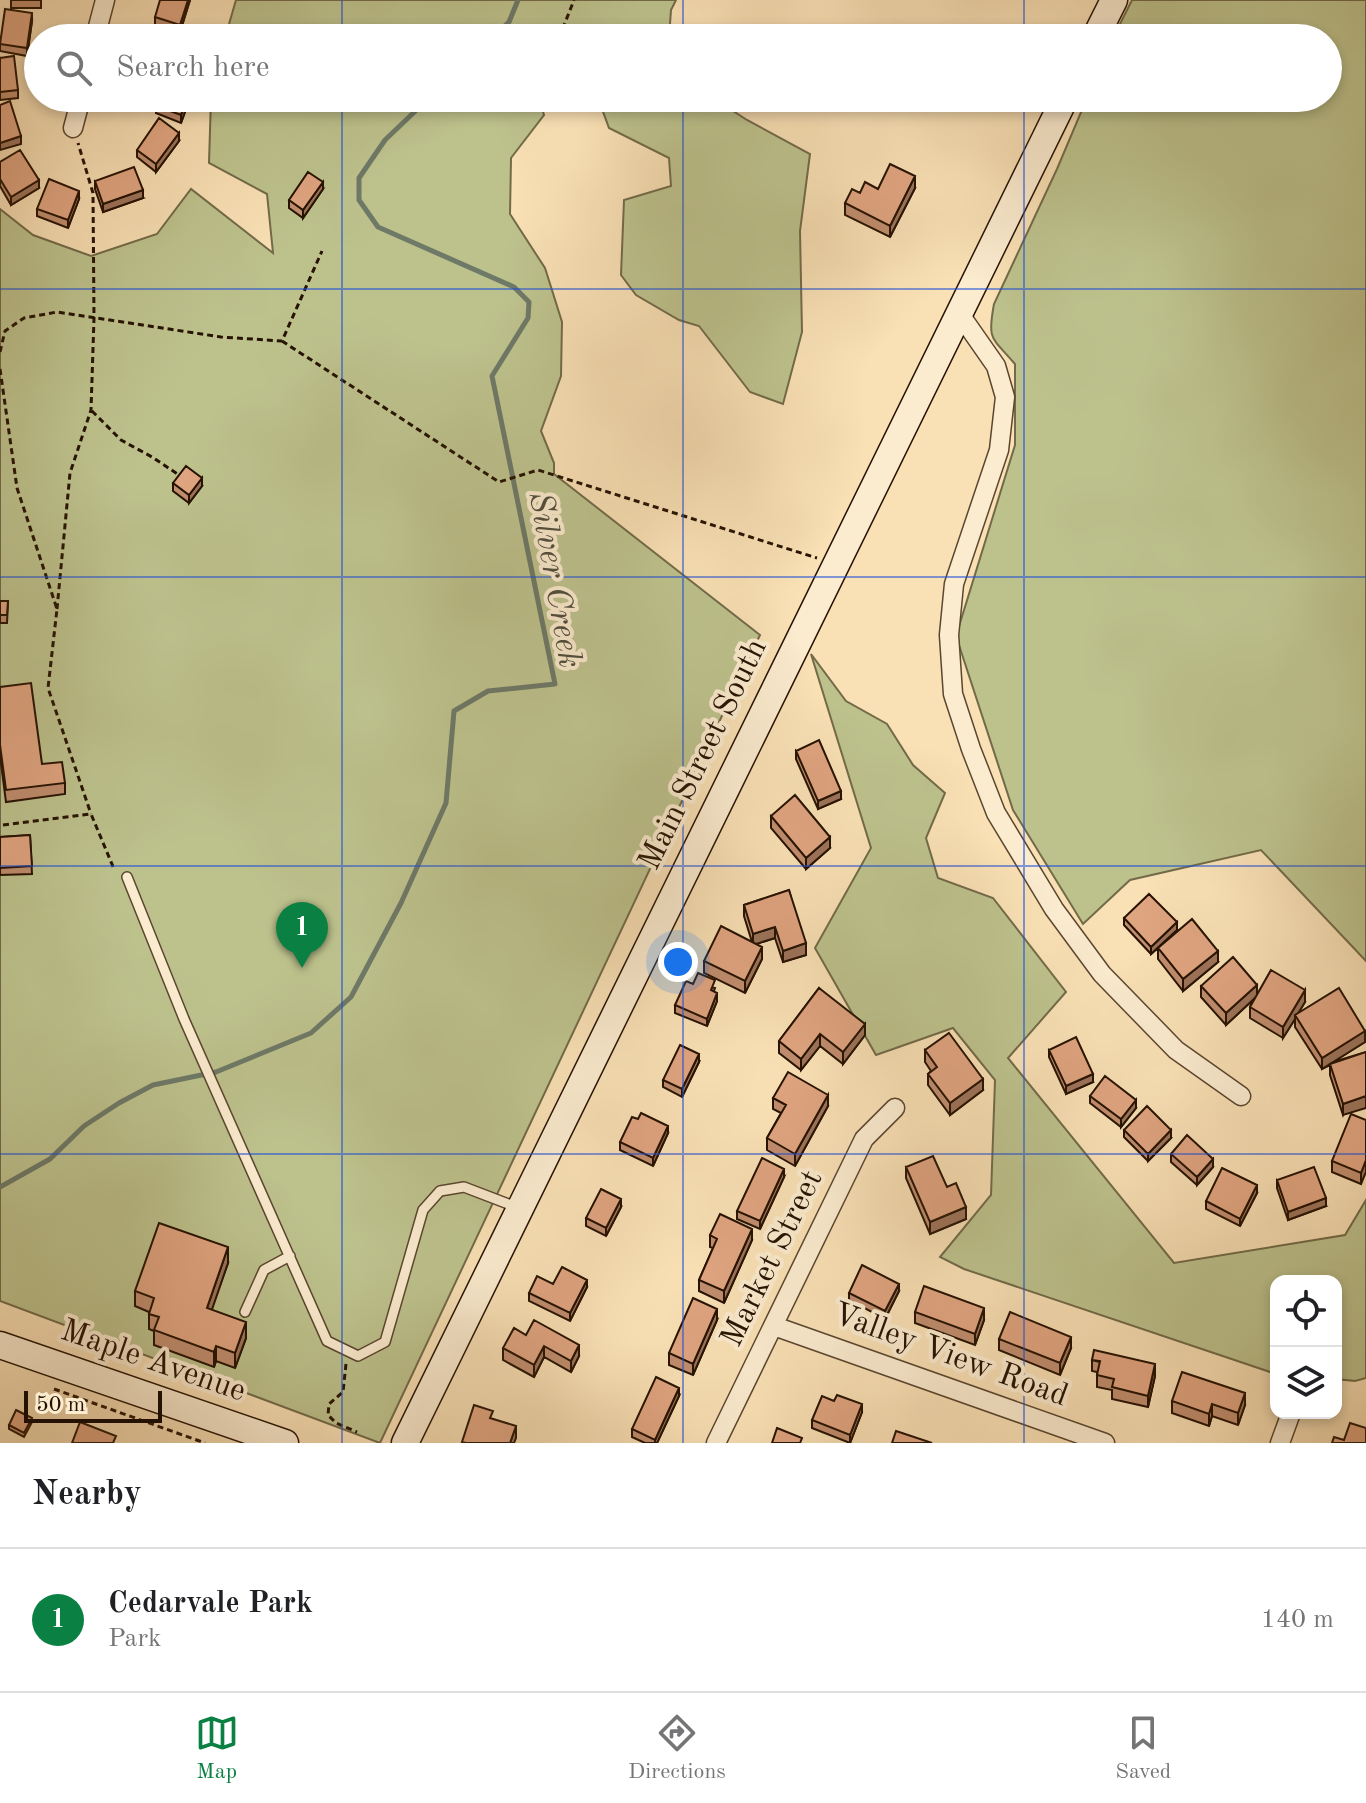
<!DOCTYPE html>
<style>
body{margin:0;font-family:"Old Standard TT",serif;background:#f2f2f2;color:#202124}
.controls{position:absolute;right:24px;bottom:24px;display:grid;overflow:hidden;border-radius:16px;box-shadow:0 4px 12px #0003}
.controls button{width:72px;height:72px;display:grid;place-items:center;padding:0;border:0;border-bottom:2px solid #e0e0e0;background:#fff;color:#202124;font:40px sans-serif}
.scale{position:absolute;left:24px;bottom:20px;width:138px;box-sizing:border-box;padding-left:8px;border:4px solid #261202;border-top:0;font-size:22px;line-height:28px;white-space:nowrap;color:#261202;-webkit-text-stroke:6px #fbebcf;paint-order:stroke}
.you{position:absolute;left:678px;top:962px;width:28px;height:28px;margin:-20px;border:6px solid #fff;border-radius:50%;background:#1a73e8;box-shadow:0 0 0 12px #1a73e833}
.badge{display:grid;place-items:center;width:52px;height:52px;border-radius:50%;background:#0b8043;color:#fff;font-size:26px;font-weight:700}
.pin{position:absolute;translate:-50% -66px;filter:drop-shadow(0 2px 4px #0008)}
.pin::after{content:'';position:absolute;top:42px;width:28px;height:24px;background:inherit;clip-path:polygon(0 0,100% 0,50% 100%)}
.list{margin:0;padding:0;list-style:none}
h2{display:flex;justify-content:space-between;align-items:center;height:104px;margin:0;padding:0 32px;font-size:34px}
h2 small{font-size:26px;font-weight:400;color:#757577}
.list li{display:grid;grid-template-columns:52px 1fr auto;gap:24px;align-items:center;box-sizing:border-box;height:144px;padding:0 32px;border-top:2px solid #e0e0e0}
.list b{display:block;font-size:30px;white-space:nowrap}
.list p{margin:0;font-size:26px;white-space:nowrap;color:#757577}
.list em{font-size:26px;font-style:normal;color:#757577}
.icon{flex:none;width:44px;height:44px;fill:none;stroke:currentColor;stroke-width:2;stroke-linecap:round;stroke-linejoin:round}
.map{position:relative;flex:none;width:1366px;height:1443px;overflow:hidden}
.search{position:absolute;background:#fff;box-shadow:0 4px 12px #0003;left:24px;right:24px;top:24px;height:88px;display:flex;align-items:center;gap:20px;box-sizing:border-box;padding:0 28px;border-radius:44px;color:#757577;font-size:30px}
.sheet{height:248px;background:#fff}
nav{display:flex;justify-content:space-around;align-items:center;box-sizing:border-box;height:112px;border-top:2px solid #e0e0e0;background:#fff;font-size:22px;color:#757577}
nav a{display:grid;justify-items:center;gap:4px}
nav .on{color:#0b8043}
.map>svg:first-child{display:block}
</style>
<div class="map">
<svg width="1366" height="1443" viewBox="0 0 1366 1443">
<rect width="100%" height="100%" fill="#f9e0b5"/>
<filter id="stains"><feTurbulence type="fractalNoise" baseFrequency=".0025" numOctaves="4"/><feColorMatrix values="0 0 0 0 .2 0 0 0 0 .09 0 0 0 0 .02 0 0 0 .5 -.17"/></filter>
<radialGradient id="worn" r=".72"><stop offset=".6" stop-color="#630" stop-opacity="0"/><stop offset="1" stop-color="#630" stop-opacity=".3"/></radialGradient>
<!-- green -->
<path fill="#bdc28d" stroke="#726a48" stroke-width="2" d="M236 0H676L671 10 669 38H225Z
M1132 0H1366V961L1261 850 1130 880 1083 924 1013 810 956 636 1015 445V364C992 337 987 341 994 304L1057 169 1087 98H1328V38H1113Z
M211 98H539L544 115 511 158 510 214 545 268 562 322 561 376 541 431 554 463V474L760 635 380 1443 0 1301V209L33 235 91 256 157 234 191 189 273 253 267 194 209 163Z
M598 98H713L747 120 810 154 800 231 802 332 783 404 750 392 699 326 679 320 636 295 621 275 624 200 671 186 669 158 609 128Z
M811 654 846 701 887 724 913 765 945 793 926 838 938 878 993 898 1066 992 1008 1058 1174 1263 1345 1235 1366 1200V1378L1355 1381 1336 1379V1281H1276V1374L964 1269 940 1257 991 1195 995 1080 953 1028 876 1055 815 948 871 848Z"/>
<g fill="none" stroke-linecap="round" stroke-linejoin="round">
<!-- stream -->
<path stroke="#6e7967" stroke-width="5" d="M491 38 509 22 518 0
M0 1187 50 1159 84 1126 119 1103 153 1085 216 1072 311 1033 351 997 401 903 446 803 454 711 488 691 555 684 492 376 528 318 529 302 514 287 378 227 359 200V178L385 140 429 98"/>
<defs>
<path id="lane" d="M127 877 184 1019 327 1341 358 1356 385 1342 423 1210 440 1191 464 1187 516 1207
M245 1312 264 1270 290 1256"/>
<path id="street" d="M95 38 105 0
M73 128 81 98
M959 313 996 366 1005 397 999 450 954 584 949 635 953 694 971 749 996 813 1054 909 1102 974 1176 1050 1241 1096
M774 1326 1105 1443
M716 1443 864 1139 895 1108
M1280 1443 1291 1413"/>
<path id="secondary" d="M1095 38 1114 0
M0 1345 285 1443
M405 1443 1065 98"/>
</defs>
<!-- lane casing -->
<use href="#lane" stroke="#5b462f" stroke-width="12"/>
<!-- street casing -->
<use href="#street" stroke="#5b462f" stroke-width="21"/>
<!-- secondary casing -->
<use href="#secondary" stroke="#261202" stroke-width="29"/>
<!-- path -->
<path stroke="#261202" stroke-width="3" stroke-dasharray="6 4" stroke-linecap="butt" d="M559 38 574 0
M282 341 499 482 538 470 817 558
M0 352 5 331 24 318 57 312 221 337 282 341 322 251
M0 369 17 488 57 609 48 688 91 814
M92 411 121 440 152 457 182 477
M57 609 70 473 91 410 94 318 93 193 78 143
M3 825 91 814 114 869
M346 1364 343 1392 329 1404 328 1415 336 1423 357 1432
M54 1389 205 1443"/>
<!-- lane -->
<use href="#lane" stroke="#fbebcf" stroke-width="9"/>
<!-- street -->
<use href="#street" stroke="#fbebcf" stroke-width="18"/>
<!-- secondary -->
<use href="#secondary" stroke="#fbebcf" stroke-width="26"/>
</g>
<!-- wall -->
<path fill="#c08d6e" stroke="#261202" stroke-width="2" d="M11 0H41V8H11Z
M190 0 180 32 155 25V17Z
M32 21 27 56 0 51V42Z
M0 58 18 90V98L0 100Z
M159 98H190L181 123 156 113V106Z
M179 141 156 172 137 157V150Z
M0 162 39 188 11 205 0 186Z
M95 181 143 198 103 212 95 189Z
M915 188 890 237 845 215V203L860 193 878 189Z
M323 189 303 218 289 208V200Z
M79 199 68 228 37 216V209Z
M173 483 202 486 189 503 173 491Z
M0 601H8L7 623H0Z
M0 687 42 764 65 783V794L6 802 0 756Z
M796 751 841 799 818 809 796 759Z
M771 816 830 848 806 869 771 828Z
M30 835 32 874 0 875V837Z
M789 890 806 955 783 962 775 938 756 944 762 959 745 993 704 973V961L752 942 744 916V905Z
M1124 918 1177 930 1159 947 1218 962 1183 991 1158 959V948L1151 954 1124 925Z
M693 984 715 988 714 991 717 1001 707 1026 675 1013V1005Z
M1201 986 1305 1002 1298 1013 1365 1042 1333 1062 1366 1052 1343 1115 1330 1075V1065L1322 1069 1295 1027V1019L1283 1038 1250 1018V1007L1254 999 1226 1025 1201 997Z
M819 988 865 1035 843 1064 820 1046 801 1070 779 1053V1041Z
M925 1050 983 1090 950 1115 928 1085V1074L931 1071 925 1062Z
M1049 1050 1093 1082 1066 1094 1049 1057Z
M699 1062 682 1097 663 1087V1080Z
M1090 1096 1136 1108 1121 1127 1090 1103Z
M773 1098 828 1106 795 1166 767 1150V1138L781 1113 773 1109Z
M1366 1120 1361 1184 1332 1172V1161Z
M1124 1130 1171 1138 1148 1161 1124 1137Z
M668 1133 653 1166 620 1150V1142Z
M1171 1154 1213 1167 1197 1185 1171 1162Z
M906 1167 947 1187 966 1219 930 1234 906 1178Z
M784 1177 760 1229 737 1219V1211Z
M1277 1180 1326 1206 1288 1220 1277 1188Z
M1257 1193 1240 1226 1206 1209V1201Z
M621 1207 606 1236 586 1226V1218Z
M710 1235 752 1240 724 1303 699 1291V1280L713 1248 710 1247Z
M228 1263 211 1310 246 1338 235 1368 216 1361 214 1367 154 1345V1331L149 1329V1312L135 1306V1291Z
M553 1284 587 1287 570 1321 529 1301V1293Z
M899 1291 885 1319 849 1300V1293Z
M915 1312 984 1320 975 1345 915 1323Z
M717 1320 693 1375 669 1365V1353Z
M526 1335 579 1356 571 1372 544 1357 534 1377 503 1360V1348Z
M999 1339 1071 1348 1060 1375 999 1350Z
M1092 1360 1155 1376 1148 1407 1112 1399V1390L1097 1387V1372L1092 1371Z
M679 1396 657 1443H645L632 1437V1429Z
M834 1401 862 1412 850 1443 812 1428V1420Z
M1172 1401 1245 1405 1238 1425 1212 1416 1209 1426 1172 1413Z
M32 1422 24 1437 9 1429V1425Z"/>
<!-- shaded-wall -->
<path fill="#9c735a" stroke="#261202" stroke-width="2" d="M188 0H190L180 32V25Z
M32 13V21L27 56V48Z
M187 98H190L181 123V115Z
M179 133V141L156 172V164Z
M21 136V144L0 150V143Z
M915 176V188L890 237V226Z
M39 180V188L11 205V197Z
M323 182V189L303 218V210Z
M143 190V198L103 212V204Z
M79 191V199L68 228V220Z
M202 478V486L189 503V495Z
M841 791V799L818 809V801Z
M830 837V848L806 869V858Z
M1177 922V930L1151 954V947Z
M775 927V938L753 945V934Z
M806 943V955L783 962V951Z
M762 947V959L745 993V981Z
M1218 951V962L1183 991V979Z
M1257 985V996L1226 1025V1013Z
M1305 990V1002L1296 1017 1295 1015V1019L1283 1038V1027Z
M717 993V1001L707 1026V1019Z
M865 1024V1035L843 1064V1052Z
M1365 1031V1042L1322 1069V1058Z
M820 1034V1046L801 1070V1059Z
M699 1054V1062L682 1097V1089Z
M1093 1074V1082L1066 1094V1086Z
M983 1079V1090L950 1115V1103Z
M828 1095V1106L795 1166V1154Z
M1366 1096V1108L1343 1115V1104Z
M1136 1100V1108L1121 1127V1119Z
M668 1126V1133L653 1166V1158Z
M1171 1130V1138L1148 1161V1154Z
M1213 1159V1167L1197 1185V1177Z
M1366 1160V1172L1361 1184V1173Z
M784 1169V1177L760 1229V1221Z
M1257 1185V1193L1240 1226V1219Z
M1326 1198V1206L1288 1220V1212Z
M621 1199V1207L606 1236V1228Z
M966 1207V1219L930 1234V1222Z
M752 1229V1240L724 1303V1291Z
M228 1247V1263L207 1324V1308Z
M587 1280V1287L570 1321V1313Z
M899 1284V1291L885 1319V1311Z
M984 1308V1320L975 1345V1334Z
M717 1309V1320L693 1375V1364Z
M246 1322V1338L235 1368V1353Z
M1071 1337V1348L1060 1375V1363Z
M579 1345V1356L571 1372V1361Z
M216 1346V1361L214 1367V1352Z
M544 1346V1357L534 1377V1365Z
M1155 1364V1376L1148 1407V1396Z
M679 1388V1396L657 1443H655V1440Z
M1245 1393V1405L1238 1425V1413Z
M862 1404V1412L850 1443V1435Z
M1212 1404V1416L1209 1426V1414Z
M516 1426V1438L514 1443H510Z"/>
<!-- building -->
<path fill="#dfa480" stroke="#261202" stroke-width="2" d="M160 0H188L180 25 155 17Z
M5 9 32 13 27 48 0 44Z
M161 31 185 38H159Z
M14 56 18 90 0 92V58Z
M159 98H187L181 115 156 106Z
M10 101 21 136 0 143V105Z
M159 118 179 133 156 164 137 150Z
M20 150 39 180 11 197 0 179V162Z
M890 164 915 176 890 226 845 203 852 189 860 193 865 182 878 189Z
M134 167 143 190 103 204 95 181Z
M308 172 323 182 303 210 289 200Z
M49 179 79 191 68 220 37 209Z
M186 466 202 478 189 495 173 483Z
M0 601H8L7 615H0Z
M31 683 42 764 62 762 65 783 6 790 0 745V687Z
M819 740 841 791 818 801 796 751Z
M795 795 830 837 806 858 771 816Z
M30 835 32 866 0 868V837Z
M789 890 806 943 783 951 775 927 753 934 744 905Z
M1149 894 1177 922 1151 947 1124 918Z
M1192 919 1218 951 1183 979 1158 948Z
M721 926 762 947 745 981 704 961Z
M1233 957 1257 985 1226 1013 1201 986Z
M1271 970 1305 990 1283 1027 1250 1007Z
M698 973 715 980 711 990 717 993 707 1019 675 1005 686 981 693 984Z
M819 988 865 1024 843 1052 820 1034 801 1059 779 1041Z
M1339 988 1365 1031 1322 1058 1295 1015Z
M949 1033 983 1079 950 1103 928 1074 937 1067 925 1050Z
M1076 1037 1093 1074 1066 1086 1049 1050Z
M680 1045 699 1054 682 1089 663 1080Z
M1366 1052V1096L1343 1104 1330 1064Z
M788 1072 828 1095 795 1154 767 1138 786 1105 773 1098Z
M1105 1076 1136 1100 1121 1119 1090 1096Z
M1147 1106 1171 1130 1148 1154 1124 1130Z
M641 1113 668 1126 653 1158 620 1142 632 1117 638 1119Z
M1351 1114 1366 1120V1160L1361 1173 1332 1161Z
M1187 1135 1213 1159 1197 1177 1171 1154Z
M933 1156 947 1187 956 1183 966 1207 930 1222 906 1167Z
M762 1158 784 1169 760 1221 737 1211Z
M1314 1167 1326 1198 1288 1212 1277 1180Z
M1222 1168 1257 1185 1240 1219 1206 1201Z
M601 1189 621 1199 606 1228 586 1218Z
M720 1214 752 1229 724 1291 699 1280 717 1239 710 1235Z
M159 1223 228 1247 207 1308 246 1322 235 1353 216 1346 214 1352 154 1330 159 1317 149 1314 154 1298 135 1291Z
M862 1265 899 1284 885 1311 849 1293Z
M562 1267 587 1280 570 1313 529 1293 537 1276 553 1284Z
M924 1286 984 1308 975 1334 915 1312Z
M693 1298 717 1309 693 1364 669 1353Z
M1010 1312 1071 1337 1060 1363 999 1339Z
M534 1320 579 1345 571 1361 544 1346 534 1365 503 1348 514 1328 526 1335Z
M1094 1350 1155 1364 1148 1396 1112 1387 1114 1379 1097 1375 1100 1361 1092 1360Z
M1182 1372 1245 1393 1238 1413 1212 1404 1209 1414 1172 1401Z
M656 1377 679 1388 655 1440 632 1429Z
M837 1395 862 1404 850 1435 812 1420 822 1396 834 1401Z
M474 1405 493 1411 490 1418 516 1426 510 1443H466L462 1442Z
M16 1410 32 1418 24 1433 9 1425Z
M80 1422 116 1436 113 1443H72Z
M1350 1423 1366 1428V1443H1332L1334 1437 1344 1440Z
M777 1428 802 1438 800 1443H772Z
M896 1431 932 1443H892Z"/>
<!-- grid -->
<path fill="none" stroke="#1d4ed8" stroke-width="2" stroke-opacity="0.55" d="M342 0V38M683 0V38M1024 0V38M342 98V1443M683 98V1443M1024 98V1443M0 289H1366M0 577H1366M0 866H1366M0 1154H1366"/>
<g text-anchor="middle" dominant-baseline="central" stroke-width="8" stroke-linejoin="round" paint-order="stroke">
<!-- street labels -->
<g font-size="32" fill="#261202" stroke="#fbebcf">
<text transform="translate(704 755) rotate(-64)">Main Street South</text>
<text transform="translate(773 1259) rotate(-64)">Market Street</text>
<text transform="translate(950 1356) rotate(20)">Valley View Road</text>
<text transform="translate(153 1362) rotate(19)">Maple Avenue</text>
</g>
<!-- water labels -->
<g font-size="34" font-style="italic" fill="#504e3d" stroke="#fbebcf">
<text transform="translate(554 580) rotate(80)">Silver Creek</text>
</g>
</g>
<rect width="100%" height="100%" filter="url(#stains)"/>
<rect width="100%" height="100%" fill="url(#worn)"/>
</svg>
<div class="controls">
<button><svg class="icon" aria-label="locate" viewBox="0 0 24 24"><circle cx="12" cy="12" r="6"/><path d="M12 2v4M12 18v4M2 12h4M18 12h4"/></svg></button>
<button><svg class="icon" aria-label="layers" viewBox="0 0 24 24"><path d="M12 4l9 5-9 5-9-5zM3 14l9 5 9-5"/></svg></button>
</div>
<div class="scale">50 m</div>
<div class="you"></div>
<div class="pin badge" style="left:302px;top:968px">1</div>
<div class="search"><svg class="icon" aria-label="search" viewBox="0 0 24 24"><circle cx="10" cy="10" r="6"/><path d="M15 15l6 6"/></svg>Search here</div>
</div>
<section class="sheet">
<h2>Nearby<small></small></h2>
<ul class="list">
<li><span class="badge">1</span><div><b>Cedarvale Park</b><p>Park</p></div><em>140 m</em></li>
</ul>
</section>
<nav>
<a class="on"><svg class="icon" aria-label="map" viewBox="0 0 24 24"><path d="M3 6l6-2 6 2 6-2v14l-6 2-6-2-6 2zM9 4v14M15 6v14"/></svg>Map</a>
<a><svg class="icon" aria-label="directions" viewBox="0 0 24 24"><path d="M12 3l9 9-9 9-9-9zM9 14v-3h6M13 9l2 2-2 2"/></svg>Directions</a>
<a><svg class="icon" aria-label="saved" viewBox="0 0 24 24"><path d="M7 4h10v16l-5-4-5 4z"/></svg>Saved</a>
</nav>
